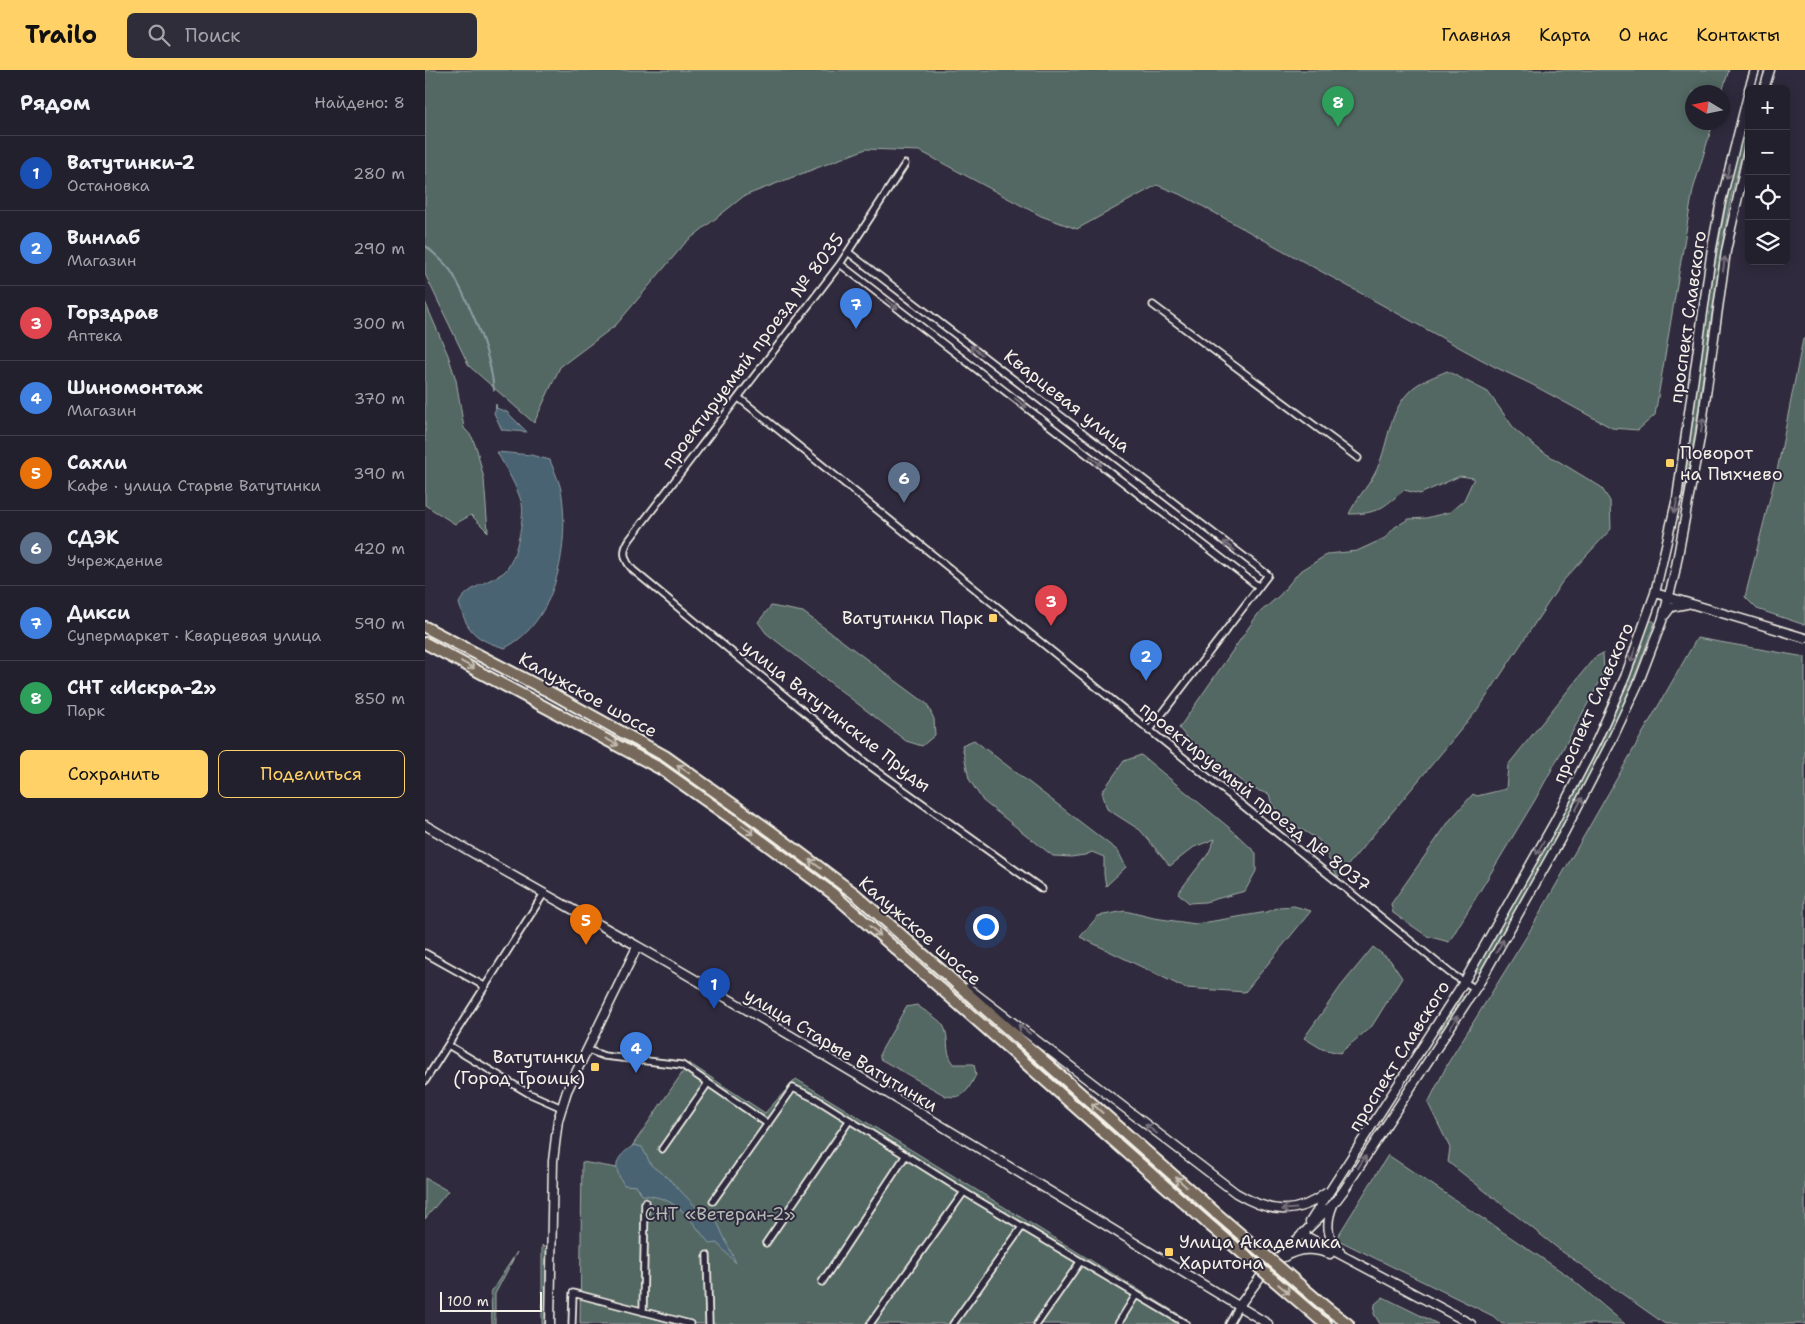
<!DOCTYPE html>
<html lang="ru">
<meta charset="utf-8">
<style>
body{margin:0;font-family:"Shantell Sans",sans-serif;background:#2f2d3a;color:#f1f3f6}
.controls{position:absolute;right:15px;top:15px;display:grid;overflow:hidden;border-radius:8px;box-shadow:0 2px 12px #0003}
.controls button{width:45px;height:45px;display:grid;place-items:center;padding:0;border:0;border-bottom:1px solid #403e4a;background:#23202e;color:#f1f3f6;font:25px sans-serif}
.compass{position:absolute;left:1260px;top:15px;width:45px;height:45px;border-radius:50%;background:#23202e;box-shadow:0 2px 12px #0003;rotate:280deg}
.scale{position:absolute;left:15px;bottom:12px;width:102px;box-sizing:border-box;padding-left:5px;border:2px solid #f4f1e8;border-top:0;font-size:14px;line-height:18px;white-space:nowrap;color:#f4f1e8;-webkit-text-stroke:4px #2f2a3d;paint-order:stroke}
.you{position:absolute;left:560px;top:856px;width:18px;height:18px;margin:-12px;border:4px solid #fff;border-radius:50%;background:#1a73e8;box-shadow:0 0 0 8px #1a73e833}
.badge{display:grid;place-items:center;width:32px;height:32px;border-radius:50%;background:#ffd166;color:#fff;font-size:16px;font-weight:700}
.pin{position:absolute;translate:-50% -41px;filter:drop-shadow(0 1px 2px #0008)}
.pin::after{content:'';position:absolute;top:26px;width:18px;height:15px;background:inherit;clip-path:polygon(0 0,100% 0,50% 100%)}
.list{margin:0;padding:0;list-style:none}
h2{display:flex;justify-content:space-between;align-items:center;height:65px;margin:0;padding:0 20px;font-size:21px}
h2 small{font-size:16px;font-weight:400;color:#a3a3aa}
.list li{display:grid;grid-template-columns:32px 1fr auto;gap:15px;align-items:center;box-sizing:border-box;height:75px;padding:0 20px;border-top:1px solid #403e4a}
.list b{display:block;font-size:19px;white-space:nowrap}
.list p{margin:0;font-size:16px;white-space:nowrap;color:#a3a3aa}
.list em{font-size:16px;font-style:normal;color:#a3a3aa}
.actions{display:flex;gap:10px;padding:15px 20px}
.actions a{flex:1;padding:11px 0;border:1px solid #ffd166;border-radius:8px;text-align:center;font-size:18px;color:#ffd166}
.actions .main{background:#ffd166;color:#111}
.icon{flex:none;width:28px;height:28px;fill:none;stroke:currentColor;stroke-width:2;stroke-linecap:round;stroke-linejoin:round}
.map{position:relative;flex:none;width:1380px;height:1254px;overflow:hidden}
header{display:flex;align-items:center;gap:30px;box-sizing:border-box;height:70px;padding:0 25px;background:#ffd166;color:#111}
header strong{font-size:24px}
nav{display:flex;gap:28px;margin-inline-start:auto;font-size:18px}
.search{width:350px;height:45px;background:#2f2d3a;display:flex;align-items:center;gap:12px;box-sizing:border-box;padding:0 18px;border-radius:8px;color:#a3a3aa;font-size:19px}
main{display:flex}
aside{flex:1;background:#23202e}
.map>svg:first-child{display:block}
</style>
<header>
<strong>Trailo</strong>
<div class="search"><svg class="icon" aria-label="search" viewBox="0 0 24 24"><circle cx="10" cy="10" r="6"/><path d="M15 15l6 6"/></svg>Поиск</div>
<nav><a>Главная</a><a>Карта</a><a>О нас</a><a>Контакты</a></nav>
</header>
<main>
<aside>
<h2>Рядом<small>Найдено: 8</small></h2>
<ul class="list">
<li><span class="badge" style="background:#1a4fb4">1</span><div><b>Ватутинки-2</b><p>Остановка</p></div><em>280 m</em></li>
<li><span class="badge" style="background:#3f7fe0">2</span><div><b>Винлаб</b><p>Магазин</p></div><em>290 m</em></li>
<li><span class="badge" style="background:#e0444e">3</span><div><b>Горздрав</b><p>Аптека</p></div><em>300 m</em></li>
<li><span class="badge" style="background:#3f7fe0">4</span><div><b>Шиномонтаж</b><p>Магазин</p></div><em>370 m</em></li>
<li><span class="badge" style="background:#e8710a">5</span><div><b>Сахли</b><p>Кафе · улица Старые Ватутинки</p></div><em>390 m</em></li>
<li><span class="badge" style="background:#5c6f8a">6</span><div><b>СДЭК</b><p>Учреждение</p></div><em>420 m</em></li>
<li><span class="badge" style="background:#3f7fe0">7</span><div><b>Дикси</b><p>Супермаркет · Кварцевая улица</p></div><em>590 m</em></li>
<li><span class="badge" style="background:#2e9e5b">8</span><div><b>СНТ «Искра-2»</b><p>Парк</p></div><em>850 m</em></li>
</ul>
<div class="actions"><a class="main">Сохранить</a><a>Поделиться</a></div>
</aside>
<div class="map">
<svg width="1380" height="1254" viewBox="0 0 1380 1254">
<rect width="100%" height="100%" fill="#2f2a3d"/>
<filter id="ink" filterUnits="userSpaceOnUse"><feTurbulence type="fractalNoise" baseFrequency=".02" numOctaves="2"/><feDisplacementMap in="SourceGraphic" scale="10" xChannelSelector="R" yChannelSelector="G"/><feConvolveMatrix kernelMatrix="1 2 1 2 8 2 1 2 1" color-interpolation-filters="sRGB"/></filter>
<g filter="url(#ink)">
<!-- green -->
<path fill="#526864" stroke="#a3aca6" d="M0 0H1304L1297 22H1268V52L1288 53 1268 120 1230 345 1213 360 1187 358 1106 314 1070 297 759 126 732 115 652 159 616 146 495 81 441 79 319 126 261 172 191 255 135 297 109 353 44 296 0 204Z
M1324 38V54L1304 136 1295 187 1260 431H1258C1273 299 1289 166 1324 38Z
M0 232 23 285 31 310 39 358 47 367 52 380 59 409 63 462 46 445 30 454 0 435Z
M1378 269H1380V555L1332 539 1320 527 1353 396Z
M1022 301 1063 322 1091 361 1115 380 1176 417 1185 431 1186 459 1137 512 1054 638 913 807 894 770 861 750 847 735 844 724 825 718 762 668 754 658 833 544 855 525 874 502 903 484 932 481 960 468 970 457 984 449 1001 448 1025 442 1039 430 1049 408 1035 406 995 424 979 420C958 438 952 444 924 444 931 429 941 419 949 405 965 376 961 342 988 318 996 311 1011 306 1022 301Z
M346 536 378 542 502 634 509 649 510 665 497 676 481 671 341 563 333 552Z
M1225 550 1230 552C1215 593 1199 635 1180 674 1141 753 1097 828 1054 903L1050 901C1092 826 1136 751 1175 674 1195 634 1210 592 1225 550Z
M1272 568 1380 587V1254H1240L1135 1180 1023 1092 1025 1078 1003 1033 1023 993 1103 864Z
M1178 583 1179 604 1110 730 1024 872 1002 866 968 843 966 834 1025 750 1048 724 1052 726 1081 719 1083 695 1169 588Z
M549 670 693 781 701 797 681 816 679 804V787L667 782 660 785 646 787 628 786 558 731 544 709 537 675Z
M716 685 807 760 831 783V801L820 821 780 832 764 833 753 823 783 784 790 769 769 777 745 796 715 760 682 739 677 722 699 691Z
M869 836 886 841 820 922 760 918 655 867 673 846 700 841 729 848 771 854 842 842 854 837Z
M948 877 965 890 977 908 947 956 915 983 897 979 879 968 916 916Z
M1036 925 1040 928 1015 966 1013 964Z
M492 935C499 941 512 947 518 955 526 968 518 980 529 994H549L551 1005C543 1019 540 1030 521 1026L455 989V983L481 937Z
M264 993 340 1043 371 1009 766 1252 765 1254H155L157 1092 192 1098Z
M963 1085 1142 1205 1200 1254H1077L1068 1246 911 1169Z
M0 1108 23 1121 0 1149Z
M117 1175 121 1179 120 1254H117Z
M92 1182 70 1224V1254H67L66 1222Z
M958 1227 1013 1254H955L949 1244 950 1234Z"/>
<!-- water -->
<path fill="#4a6373" stroke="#8e9ca2" d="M71 338 82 342 102 362 77 360 69 343Z
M72 382 106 385 125 390C129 401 136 414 137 426 144 478 131 552 80 578 51 570 42 562 34 533 41 518 64 512 78 503 90 495 100 448 97 434 92 416 81 399 72 382Z
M209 1075 217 1077 226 1095 245 1110 276 1142 292 1152 311 1193 292 1173 285 1174C264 1149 254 1127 217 1125L212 1116 199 1115C187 1095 190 1088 209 1075Z"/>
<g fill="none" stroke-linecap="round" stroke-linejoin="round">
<!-- stream -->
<path stroke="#8e9ca2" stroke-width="2" d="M1 176C10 185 22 194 28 204 47 239 65 281 69 320
M71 338V335"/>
<defs>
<path id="street" d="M480 94 415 194 205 469C197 480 198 489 208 500L441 693 617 819
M423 182 843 505 724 661
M415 194 834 517
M728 235 933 388
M314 328 1025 903 1051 919
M0 883 59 916
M23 975 103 1023 137 1038
M163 980 179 986 257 995 343 1054
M0 1011 118 825
M237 1079 283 1013
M288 1131 368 1018 391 1029 539 1122 761 1254
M341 1173 424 1051
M282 1185 284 1254
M397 1212 481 1085
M218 1242 220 1132
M147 1254 148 1223 265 1254
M445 1254 539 1122
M528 1254 597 1157
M612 1254 655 1192
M693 1254 711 1225
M804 1254 814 1236"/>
<path id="secondary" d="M1324 19 1330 0
M1339 19 1345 0
M1230 523 1380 568
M1240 545 1246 537 1262 534
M0 755C71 797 142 836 214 877 426 999 634 1127 843 1254
M543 918 811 1123C843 1142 870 1147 901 1123
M908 1135C901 1151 901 1170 915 1182
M885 1152 1039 912 1129 753 1172 670 1200 607 1230 523 1252 428 1287 178 1295 136 1324 21
M877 1164 1046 1254
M859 1187C875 1178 888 1178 905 1184
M814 1236 839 1202 910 1132 919 1120 1056 910 1140 761 1184 676 1213 614 1237 551 1249 507 1275 368 1301 181 1324 77
M125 1254 128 1091 133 1050 142 1021 212 877"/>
<path id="highway" d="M0 557 121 620 240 686 347 762 429 823 791 1143
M0 573 236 699 307 749 407 823 782 1153
M903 1239 923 1254
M894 1249 901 1254"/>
</defs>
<!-- street casing -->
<use href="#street" stroke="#f4f1e8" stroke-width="9"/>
<!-- secondary casing -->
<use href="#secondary" stroke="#f4f1e8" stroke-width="11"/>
<!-- highway casing -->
<use href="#highway" stroke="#f4f1e8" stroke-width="14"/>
<!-- street -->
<use href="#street" stroke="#2f2a3d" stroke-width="5.5"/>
<!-- secondary -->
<use href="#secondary" stroke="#2f2a3d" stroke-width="8"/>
<!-- highway -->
<use href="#highway" stroke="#76695c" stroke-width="10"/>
<defs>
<path id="highway-bridge" d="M791 1143 903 1239
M782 1153 894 1249"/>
</defs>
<!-- highway-bridge casing -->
<use href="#highway-bridge" stroke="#f4f1e8" stroke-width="14" stroke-linecap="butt"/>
<!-- highway-bridge -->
<use href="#highway-bridge" stroke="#76695c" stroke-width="10"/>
</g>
<!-- one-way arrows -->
<defs><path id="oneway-shaft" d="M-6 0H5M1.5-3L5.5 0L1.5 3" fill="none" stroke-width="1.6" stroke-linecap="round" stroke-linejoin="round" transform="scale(1.25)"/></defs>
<g stroke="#747079">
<use href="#oneway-shaft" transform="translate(1303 102) rotate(104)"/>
<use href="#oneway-shaft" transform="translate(1299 194) rotate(-82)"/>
<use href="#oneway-shaft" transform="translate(467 234) rotate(38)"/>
<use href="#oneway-shaft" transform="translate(551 280) rotate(-142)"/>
<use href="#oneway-shaft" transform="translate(596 333) rotate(38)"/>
<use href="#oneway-shaft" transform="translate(1277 355) rotate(-82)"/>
<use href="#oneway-shaft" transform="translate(671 391) rotate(38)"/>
<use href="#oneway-shaft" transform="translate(1251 436) rotate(102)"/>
<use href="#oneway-shaft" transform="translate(804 476) rotate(-142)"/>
<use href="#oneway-shaft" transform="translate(1208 585) rotate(110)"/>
<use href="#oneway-shaft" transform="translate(1154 734) rotate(-62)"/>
<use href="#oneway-shaft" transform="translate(1115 778) rotate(120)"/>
<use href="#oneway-shaft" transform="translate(1075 876) rotate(-61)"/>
<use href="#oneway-shaft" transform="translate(1029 952) rotate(-57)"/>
<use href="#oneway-shaft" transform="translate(599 959) rotate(-142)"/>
<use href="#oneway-shaft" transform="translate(726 1059) rotate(-143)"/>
<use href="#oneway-shaft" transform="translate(937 1092) rotate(-57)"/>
<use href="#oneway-shaft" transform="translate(864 1139) rotate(176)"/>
</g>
<g stroke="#c2bbb0">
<use href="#oneway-shaft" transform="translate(43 595) rotate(27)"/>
<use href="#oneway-shaft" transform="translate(187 672) rotate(28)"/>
<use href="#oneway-shaft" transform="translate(258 699) rotate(-145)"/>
<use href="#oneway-shaft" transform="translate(323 760) rotate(37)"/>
<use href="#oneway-shaft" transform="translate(390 794) rotate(-143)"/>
<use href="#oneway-shaft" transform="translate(450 861) rotate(41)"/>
<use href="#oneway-shaft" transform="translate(672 1038) rotate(-138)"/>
<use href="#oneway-shaft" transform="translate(756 1112) rotate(-138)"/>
<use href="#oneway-shaft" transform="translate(859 1219) rotate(40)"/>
</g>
</g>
<!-- markers -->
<g fill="#ffd166" stroke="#2f2a3d" stroke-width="2">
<rect x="1240" y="388" width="10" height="10" rx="2.5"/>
<rect x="563" y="543" width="10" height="10" rx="2.5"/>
<rect x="165" y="992" width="10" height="10" rx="2.5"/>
<rect x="739" y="1177" width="10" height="10" rx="2.5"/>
</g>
<g text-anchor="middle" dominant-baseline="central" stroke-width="4" stroke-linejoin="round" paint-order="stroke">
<!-- street labels -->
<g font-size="18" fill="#f4f1e8" stroke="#2f2a3d">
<text transform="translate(1263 247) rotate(-82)">проспект Славского</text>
<text transform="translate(328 281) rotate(-53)">проектируемый проезд № 8035</text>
<text transform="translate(642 331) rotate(38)">Кварцевая улица</text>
<text transform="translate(163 625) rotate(29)">Калужское шоссе</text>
<text transform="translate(1168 633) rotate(-66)">проспект Славского</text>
<text transform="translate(411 646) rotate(38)">улица Ватутинские Пруды</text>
<text transform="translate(830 727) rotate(39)">проектируемый проезд № 8037</text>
<text transform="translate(495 861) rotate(41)">Калужское шоссе</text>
<text transform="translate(416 980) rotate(31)">улица Старые Ватутинки</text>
<text transform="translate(974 986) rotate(-58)">проспект Славского</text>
</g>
<!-- poi labels -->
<g font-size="18" fill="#f4f1e8" stroke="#2f2a3d" text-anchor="start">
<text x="1255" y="383">Поворот<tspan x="1255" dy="21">на Пыхчево</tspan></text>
<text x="558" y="548" text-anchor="end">Ватутинки Парк</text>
<text x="160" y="987" text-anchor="end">Ватутинки<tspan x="160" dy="21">(Город Троицк)</tspan></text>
<text x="754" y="1172">Улица Академика<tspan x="754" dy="21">Харитона</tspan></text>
</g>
<!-- park labels -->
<g font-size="18" fill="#b3bab3" stroke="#2f2a3d">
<text x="295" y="1144">СНТ «Ветеран-2»</text>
</g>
</g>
</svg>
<div class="controls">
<button>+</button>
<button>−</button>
<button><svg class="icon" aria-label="locate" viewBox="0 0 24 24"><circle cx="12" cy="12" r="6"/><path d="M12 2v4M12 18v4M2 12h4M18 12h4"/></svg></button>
<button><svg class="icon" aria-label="layers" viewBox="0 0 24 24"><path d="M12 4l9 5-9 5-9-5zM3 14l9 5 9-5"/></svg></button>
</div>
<svg class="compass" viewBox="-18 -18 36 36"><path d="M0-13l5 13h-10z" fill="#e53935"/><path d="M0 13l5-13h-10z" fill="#a3a3aa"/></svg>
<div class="scale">100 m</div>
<div class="you"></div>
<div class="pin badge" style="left:289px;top:939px;background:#1a4fb4">1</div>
<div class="pin badge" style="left:721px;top:611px;background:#3f7fe0">2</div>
<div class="pin badge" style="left:626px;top:556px;background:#e0444e">3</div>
<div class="pin badge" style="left:211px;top:1003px;background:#3f7fe0">4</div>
<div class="pin badge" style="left:161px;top:875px;background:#e8710a">5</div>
<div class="pin badge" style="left:479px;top:433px;background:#5c6f8a">6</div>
<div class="pin badge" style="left:431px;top:259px;background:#3f7fe0">7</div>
<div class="pin badge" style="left:913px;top:57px;background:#2e9e5b">8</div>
</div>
</main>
